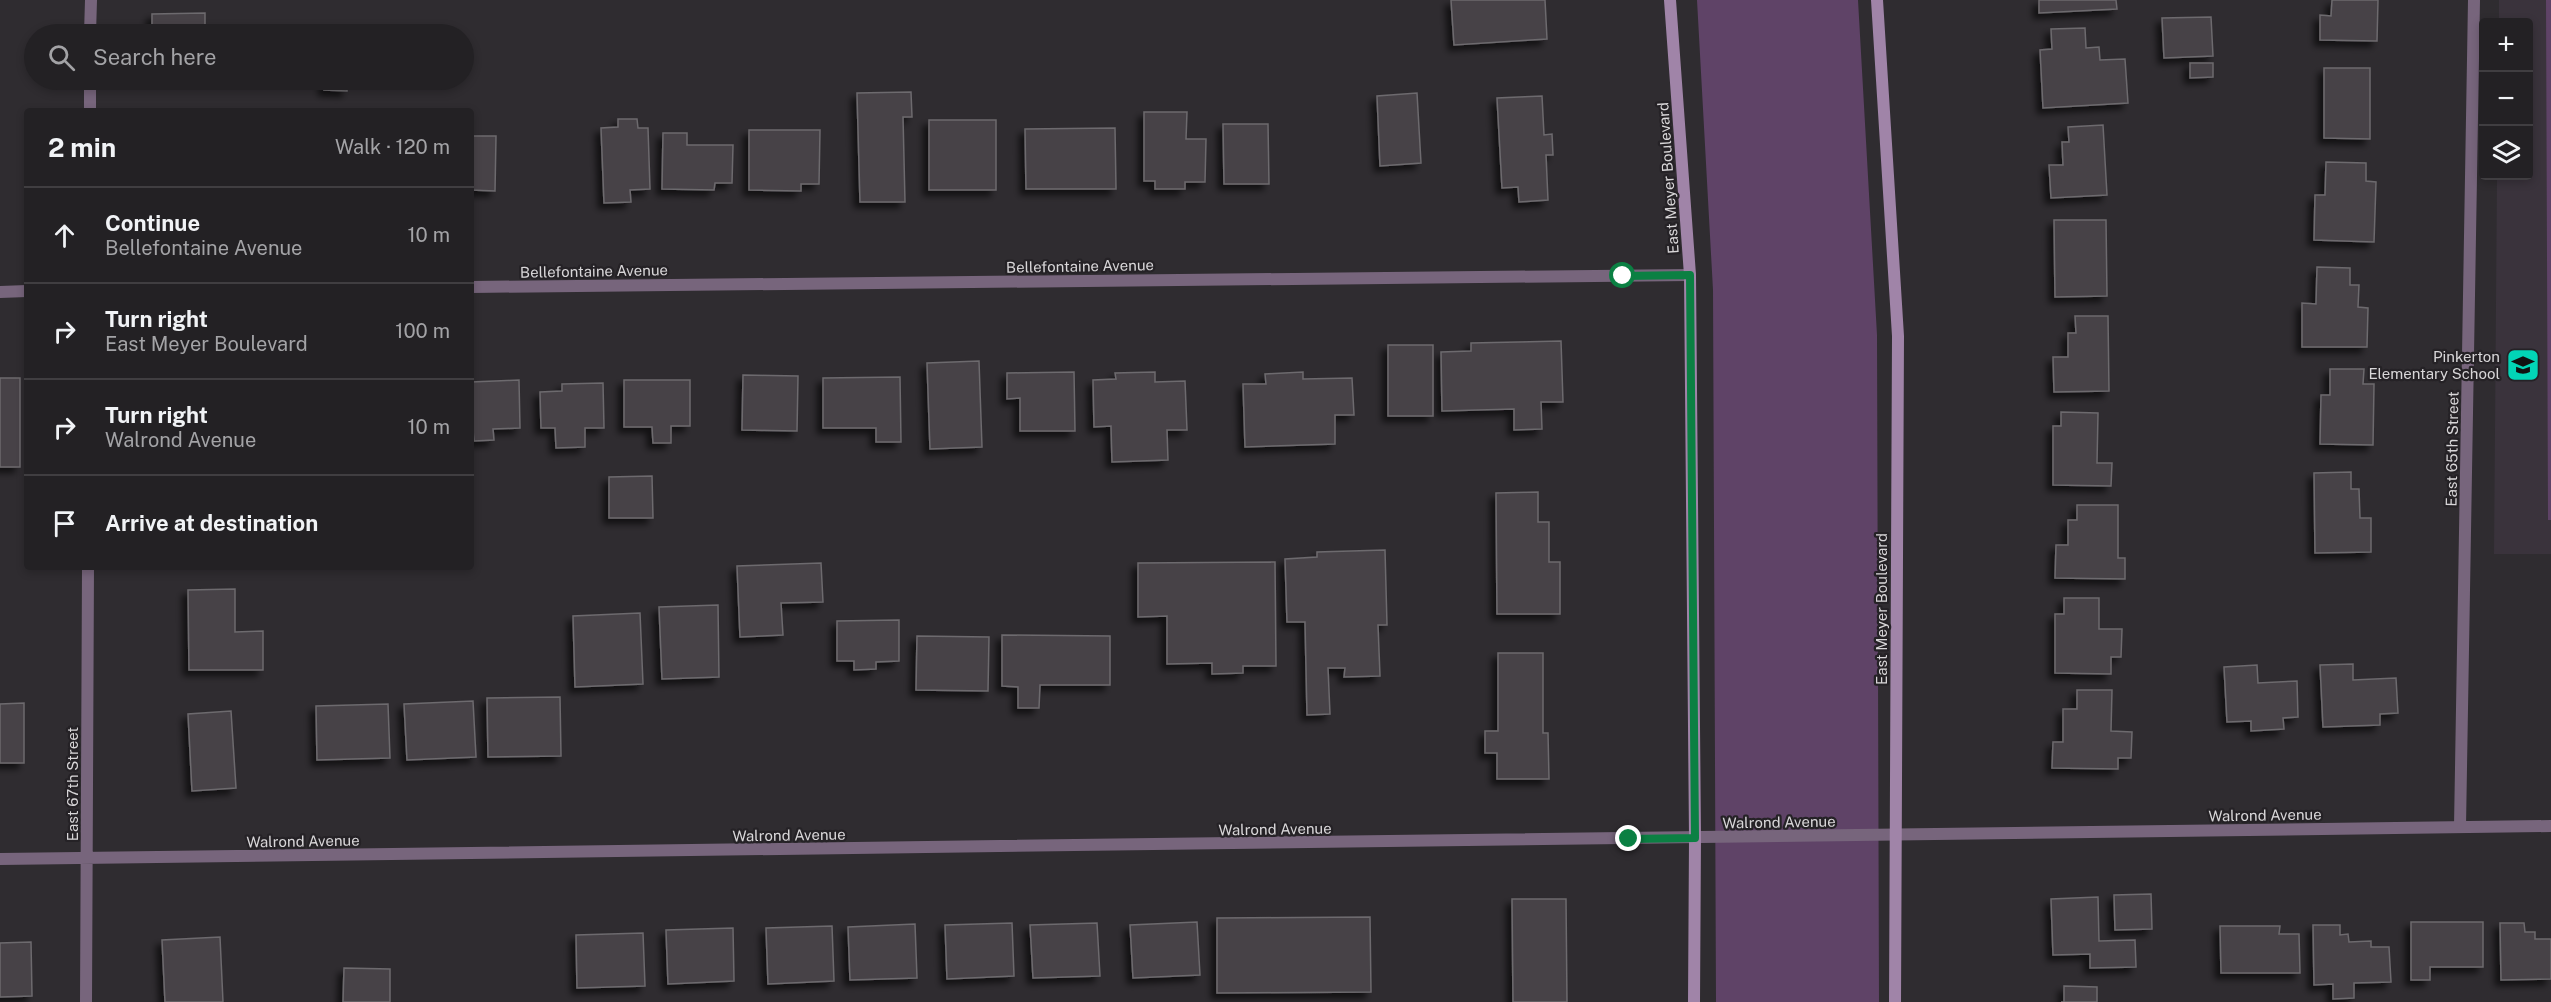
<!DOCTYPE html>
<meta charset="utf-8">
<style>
body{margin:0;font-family:"Public Sans",sans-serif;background:#2b292c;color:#f1f3f6}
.controls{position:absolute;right:18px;top:18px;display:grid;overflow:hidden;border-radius:6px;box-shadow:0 3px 9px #0003}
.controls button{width:54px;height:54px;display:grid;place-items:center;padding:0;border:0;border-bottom:2px solid #403e41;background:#232124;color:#f1f3f6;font:30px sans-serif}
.stop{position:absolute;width:18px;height:18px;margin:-14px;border:4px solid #0b8043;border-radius:50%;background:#fff}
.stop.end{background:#0b8043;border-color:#fff;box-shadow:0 2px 6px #0008}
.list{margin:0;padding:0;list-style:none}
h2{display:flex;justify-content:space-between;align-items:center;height:78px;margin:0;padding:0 24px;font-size:26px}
h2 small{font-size:20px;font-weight:400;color:#a3a3a6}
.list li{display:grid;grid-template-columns:39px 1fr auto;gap:18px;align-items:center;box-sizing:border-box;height:96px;padding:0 24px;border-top:2px solid #403e41}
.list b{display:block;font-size:22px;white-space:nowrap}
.list p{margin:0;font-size:20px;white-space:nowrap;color:#a3a3a6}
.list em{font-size:20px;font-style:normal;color:#a3a3a6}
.icon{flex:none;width:33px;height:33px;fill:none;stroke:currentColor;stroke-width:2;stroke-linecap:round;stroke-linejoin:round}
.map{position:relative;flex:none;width:2551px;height:1002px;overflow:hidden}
.search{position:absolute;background:#232124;box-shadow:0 3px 9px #0003;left:24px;top:24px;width:450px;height:66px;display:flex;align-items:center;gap:15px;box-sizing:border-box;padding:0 21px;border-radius:33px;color:#a3a3a6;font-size:22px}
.panel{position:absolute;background:#232124;box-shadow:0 3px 9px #0003;left:24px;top:108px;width:450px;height:462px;border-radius:6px}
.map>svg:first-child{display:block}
</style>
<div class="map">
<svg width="2551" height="1002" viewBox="0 0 2551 1002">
<defs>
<filter id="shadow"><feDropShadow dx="-5.5" dy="5.5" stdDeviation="3" flood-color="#0009"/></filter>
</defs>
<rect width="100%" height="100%" fill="#2f2c30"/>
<!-- built -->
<path fill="#3a333c" d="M2499 0H2551V554H2494L2497 176H2528V22H2499Z"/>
<!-- green -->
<path fill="#5f4367" d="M1697 0H1858L1877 335 1879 1002H1716L1713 290Z
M2546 0H2551V520H2548Z"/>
<!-- building -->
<path fill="#464247" stroke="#6d6a6e" stroke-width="1.5" filter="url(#shadow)" d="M1451 0H1545L1547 39 1454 45Z
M2039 0H2116L2117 9 2039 13Z
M2332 0H2378L2377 41 2320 40V15L2331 16Z
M205 13V34H152V14Z
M2211 17 2213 56 2164 58 2162 18Z
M2085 28 2086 48 2099 47 2100 60 2125 59 2128 103 2043 108 2040 50 2052 49 2051 29Z
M2190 63H2213V77L2190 78Z
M2324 68H2370V139L2324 138Z
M325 80H347V91L324 90Z
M911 92 912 117H903L905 202H860L857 93Z
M1417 93 1421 163 1380 166 1377 96Z
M1542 96 1544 135 1552 134 1553 155H1546L1548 200 1519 202 1518 187 1502 188 1497 98Z
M1144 112H1187L1186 139H1206L1205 182H1185V189H1155V181H1144Z
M618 119H637L638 128H648L650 189 630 190 631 202 604 203 601 128 618 127Z
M929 120H996V190H929Z
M1223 124H1268L1269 184H1224Z
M2103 125 2107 195 2051 198 2049 165H2063L2062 142H2069L2068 127Z
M1115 128 1116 189H1026L1025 129Z
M749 130H820L819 184H801V191L749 190Z
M663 133H687V145H733L732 183H715L714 190 662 189Z
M471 136H496L495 191 471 190Z
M2326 162 2366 163V181L2376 182 2374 242 2314 240 2315 195H2325Z
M2054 220H2106L2107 296 2055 297Z
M2317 267 2350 268V285H2359L2358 307 2368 308 2367 347H2302V303L2316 304Z
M2075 316H2108L2109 391 2054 392 2053 357H2068V333H2076Z
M1561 341 1563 402H1541L1542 429 1514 430V409L1442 411 1441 352 1471 351V343Z
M1388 345H1433V416H1388Z
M979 361 982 447 930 449 927 363Z
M2330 369H2364L2363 384H2374L2373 445 2320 444 2321 395H2330Z
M1074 372 1075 431H1020V398L1007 399V373Z
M1155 372V382L1185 381 1187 430H1167L1168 460 1112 462 1111 426 1094 427 1093 380 1116 379 1115 373Z
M1303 372V379L1352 378 1354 415H1335V444L1245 447 1243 384H1266L1265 374Z
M743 375 798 376 797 431 742 430Z
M900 377 901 442H876V428H823V378Z
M0 378H20V467H0Z
M519 380 520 428 493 429 494 440 474 441 473 430H471V382Z
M624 380H690V426H671V443H653L652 427H624Z
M603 383 604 428H585V447L556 448 555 428H541L540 392 562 391V384Z
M2061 412 2098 413 2097 463H2112L2111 486 2053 485V426H2061Z
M2351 472V489H2359L2360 518H2371V552L2315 553 2314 473Z
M652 476 653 518H609V477Z
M1538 492V522H1549V562H1560V614H1497L1496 493Z
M2077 505H2118V558H2125V579L2055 578 2056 545H2068V520H2077Z
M1385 550 1387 625H1378L1380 676 1344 677 1345 668H1328L1330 714 1307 715 1305 622H1287L1285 559 1317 557V552Z
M1275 562 1276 666H1243V673L1212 674V663L1167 664V616L1138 617V563Z
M821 563 823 602 781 603 783 635 740 637 737 566Z
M235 589V632L263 631V670H189L188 590Z
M2064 598H2099V629H2122L2121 657H2111V674L2055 673V614H2064Z
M718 605 719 677 662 679 659 607Z
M640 613 643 684 575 687 573 616Z
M899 620V661L876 662V669L854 670V661H837V621Z
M1002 635 1110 636V685H1040L1039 708H1018V687L1002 686Z
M917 636 989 637 988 691 916 690Z
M1498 653H1543V733H1548L1549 779H1497V753H1485V731H1498Z
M2353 664V680L2396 678 2398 713 2380 714V725L2323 727 2320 665Z
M2257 665 2258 683 2297 681 2298 717 2283 718 2284 729 2251 731V721L2227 722 2224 667Z
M2077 690H2112L2111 731 2132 732 2131 758H2118V769L2052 768 2053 742H2063V709H2077Z
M560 697 561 756 488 757 487 698Z
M473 701 476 757 407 760 404 704Z
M24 703V763H0V704Z
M388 704 390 758 317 760 316 706Z
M231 711 236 788 192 791 188 714Z
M2151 894 2152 929 2115 930 2114 895Z
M2098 897 2099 941 2135 940 2136 967 2090 968V954L2053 955 2051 899Z
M1512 899H1566L1567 1002H1513Z
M1370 917 1371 992 1217 993V918Z
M1197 922 1200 975 1133 978 1130 925Z
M2411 922H2483V967H2430V980H2411Z
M1012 923 1014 976 947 979 945 925Z
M1097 923 1100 976 1033 978 1030 925Z
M2500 923H2524L2525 932H2535V939H2551V979L2501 980Z
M915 924 917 978 850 980 848 927Z
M2313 925H2340V935L2348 934 2349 942 2371 941V947H2389L2391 982 2354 983V998L2333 999V984L2314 985Z
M832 926 834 981 768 984 766 928Z
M2220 926H2280L2279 934H2299L2300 973H2221Z
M733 928 734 981 668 984 666 930Z
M643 933 645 986 577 988 576 935Z
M220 937 223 1002H165L162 940Z
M31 942 32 996 0 997V943Z
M344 968 390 969V1002H343Z
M2064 986 2097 987V1002H2061H2064Z"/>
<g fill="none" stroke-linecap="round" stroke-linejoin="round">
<!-- minor -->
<path stroke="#77657c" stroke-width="12" d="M90 34 91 0
M90 111V80
M471 287 1690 275
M0 292 27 291
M2460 827 2474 0
M0 859 2551 826
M86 1002 88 567"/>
<!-- secondary -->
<path stroke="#a084a8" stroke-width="12" d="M1670 0 1690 275 1695 838 1694 1002
M1877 0 1898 336 1895 1002"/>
</g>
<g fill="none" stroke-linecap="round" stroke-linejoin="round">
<!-- route -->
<path stroke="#0b8043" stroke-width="8" d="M1623 276 1690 275 1695 838 1629 839"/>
</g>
<!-- icons -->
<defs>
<symbol id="school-square" viewBox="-11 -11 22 22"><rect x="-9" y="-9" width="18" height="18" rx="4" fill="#02d5b6" stroke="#252226"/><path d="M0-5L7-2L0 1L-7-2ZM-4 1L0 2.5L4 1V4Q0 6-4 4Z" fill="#111"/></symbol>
</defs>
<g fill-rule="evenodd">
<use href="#school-square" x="2504" y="346" width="38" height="38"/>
</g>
<g text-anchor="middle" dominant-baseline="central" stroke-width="4.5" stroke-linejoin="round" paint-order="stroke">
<!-- street labels -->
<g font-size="15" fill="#d8d6d8" stroke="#252226">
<text transform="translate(1668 178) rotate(-94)">East Meyer Boulevard</text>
<text transform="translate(1080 266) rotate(-1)">Bellefontaine Avenue</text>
<text transform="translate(594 271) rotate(-1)">Bellefontaine Avenue</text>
<text transform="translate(2452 449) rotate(-89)">East 65th Street</text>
<text transform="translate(1881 609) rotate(-90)">East Meyer Boulevard</text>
<text transform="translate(72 784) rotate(-90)">East 67th Street</text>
<text transform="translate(2265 815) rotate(-1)">Walrond Avenue</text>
<text transform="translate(1779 822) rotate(-1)">Walrond Avenue</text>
<text transform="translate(1275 829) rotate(-1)">Walrond Avenue</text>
<text transform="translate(789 835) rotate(-1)">Walrond Avenue</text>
<text transform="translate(303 841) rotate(-1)">Walrond Avenue</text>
</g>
<!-- poi labels -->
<g font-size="15" fill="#d8d6d8" stroke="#252226" text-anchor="end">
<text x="2500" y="356">Pinkerton<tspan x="2500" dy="17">Elementary School</tspan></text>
</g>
</g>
</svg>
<div class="controls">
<button>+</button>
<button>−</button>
<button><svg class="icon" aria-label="layers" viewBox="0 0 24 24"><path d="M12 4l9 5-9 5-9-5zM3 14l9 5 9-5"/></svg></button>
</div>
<div class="stop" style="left:1623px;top:276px"></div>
<div class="stop end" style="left:1629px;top:839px"></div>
<div class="search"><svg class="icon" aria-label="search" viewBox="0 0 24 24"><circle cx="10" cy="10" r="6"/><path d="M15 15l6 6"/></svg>Search here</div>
<section class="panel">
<h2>2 min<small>Walk · 120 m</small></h2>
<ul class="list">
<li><svg class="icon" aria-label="ahead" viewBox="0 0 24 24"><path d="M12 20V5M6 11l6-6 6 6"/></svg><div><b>Continue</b><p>Bellefontaine Avenue</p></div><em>10 m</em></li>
<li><svg class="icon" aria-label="right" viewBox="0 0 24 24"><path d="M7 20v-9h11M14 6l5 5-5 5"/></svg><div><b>Turn right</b><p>East Meyer Boulevard</p></div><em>100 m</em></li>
<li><svg class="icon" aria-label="right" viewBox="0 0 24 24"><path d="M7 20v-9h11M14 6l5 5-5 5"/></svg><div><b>Turn right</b><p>Walrond Avenue</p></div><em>10 m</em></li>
<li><svg class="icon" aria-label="arrive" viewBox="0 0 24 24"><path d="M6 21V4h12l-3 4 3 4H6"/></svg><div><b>Arrive at destination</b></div></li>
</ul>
</section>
</div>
